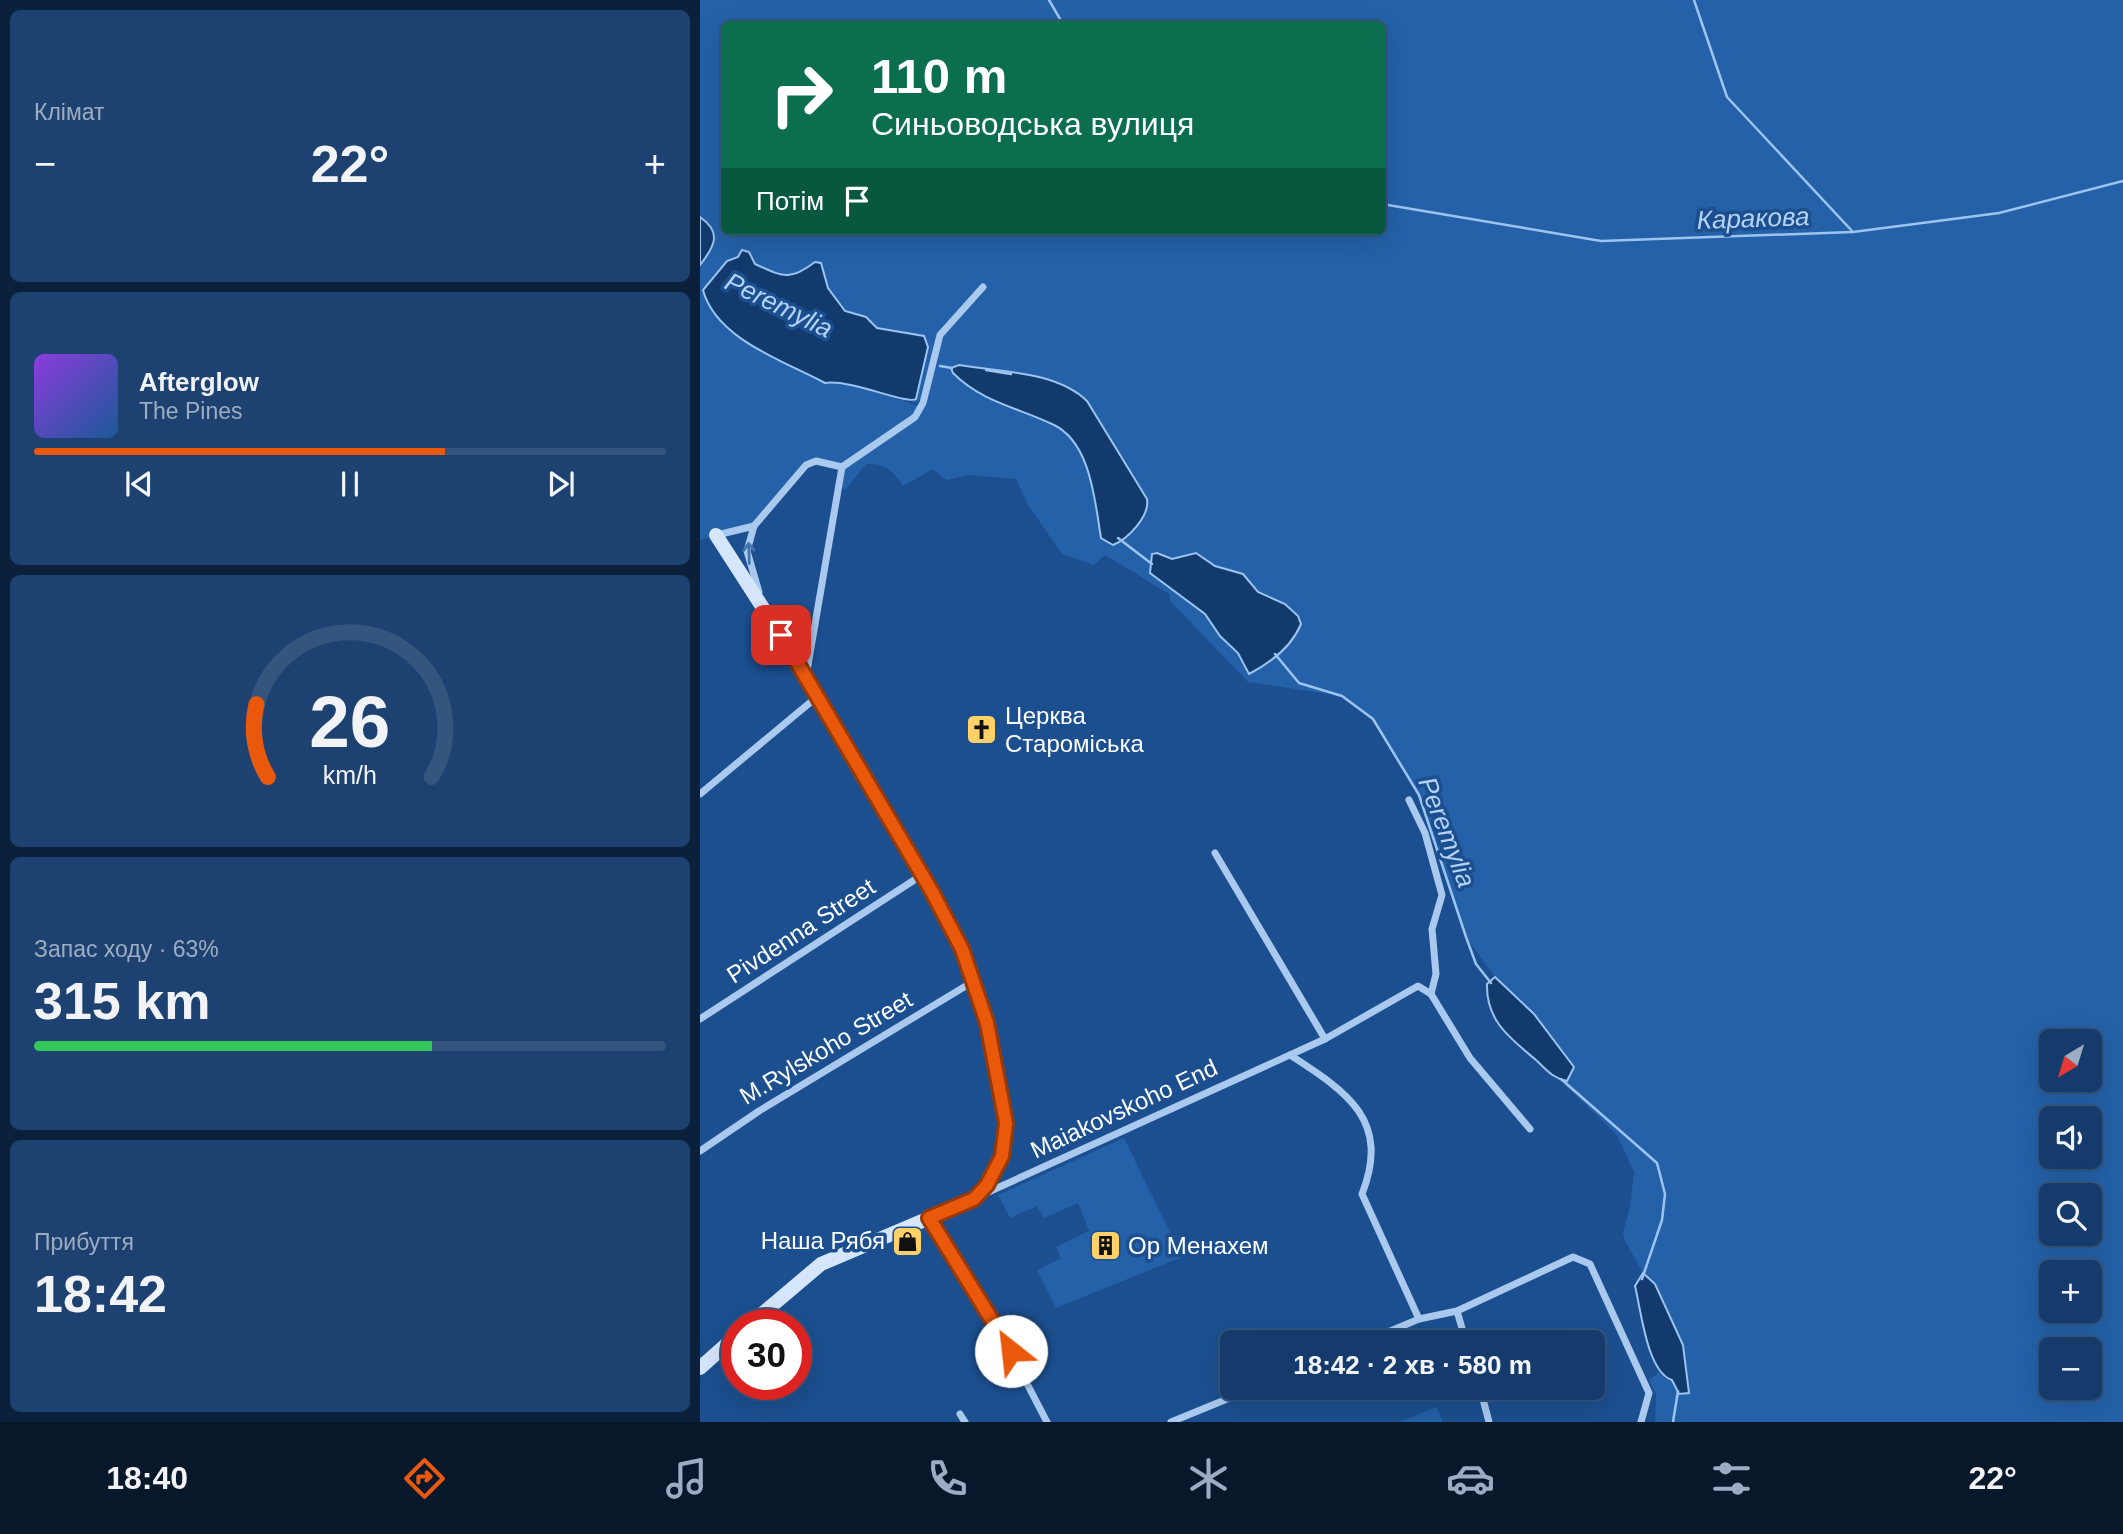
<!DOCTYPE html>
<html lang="uk">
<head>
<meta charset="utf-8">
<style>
  :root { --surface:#143b6b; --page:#1d4271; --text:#f1f3f6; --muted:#9dadc1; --line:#33557e; --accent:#ea580c }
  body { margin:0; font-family:Helvetica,sans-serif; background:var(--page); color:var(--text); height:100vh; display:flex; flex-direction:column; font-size:26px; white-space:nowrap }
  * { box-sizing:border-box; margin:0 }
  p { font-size:23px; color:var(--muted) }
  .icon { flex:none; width:38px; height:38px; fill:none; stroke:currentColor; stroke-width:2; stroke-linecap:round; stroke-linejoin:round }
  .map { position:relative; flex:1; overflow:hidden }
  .panel { display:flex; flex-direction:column; gap:10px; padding:10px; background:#0b203b; width:700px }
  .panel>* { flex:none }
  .guide { position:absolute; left:21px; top:21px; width:665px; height:214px; border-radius:10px; box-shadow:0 7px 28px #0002,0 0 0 2px var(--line); background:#0b6e4f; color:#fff; overflow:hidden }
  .needle { width:46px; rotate:218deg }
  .tools { position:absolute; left:1339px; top:1029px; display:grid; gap:14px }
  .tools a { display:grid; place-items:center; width:63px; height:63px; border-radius:10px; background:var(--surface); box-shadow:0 7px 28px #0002,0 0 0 2px var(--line); font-size:35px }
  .speed { position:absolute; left:21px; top:1309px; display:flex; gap:14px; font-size:35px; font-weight:700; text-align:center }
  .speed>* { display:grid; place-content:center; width:91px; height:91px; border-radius:50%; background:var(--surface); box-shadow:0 7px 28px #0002,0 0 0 2px var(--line); line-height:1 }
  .speed .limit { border:10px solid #d22; background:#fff; color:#111 }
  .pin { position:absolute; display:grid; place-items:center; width:60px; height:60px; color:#fff; margin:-30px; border-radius:14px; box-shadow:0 4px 10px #0006 }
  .me { position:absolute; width:77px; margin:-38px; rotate:331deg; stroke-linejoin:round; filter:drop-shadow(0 0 5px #0008) }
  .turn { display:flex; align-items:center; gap:24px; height:147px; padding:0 35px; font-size:32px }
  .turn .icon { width:91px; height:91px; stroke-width:2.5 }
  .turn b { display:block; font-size:49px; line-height:60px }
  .then { display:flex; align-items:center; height:66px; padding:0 35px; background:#0003; gap:14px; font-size:26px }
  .big { font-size:52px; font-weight:700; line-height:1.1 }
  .panel .widget { flex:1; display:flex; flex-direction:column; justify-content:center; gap:10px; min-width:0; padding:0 24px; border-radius:10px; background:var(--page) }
  .panel .dial { align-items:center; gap:0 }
  .dial svg { height:182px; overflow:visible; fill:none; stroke:var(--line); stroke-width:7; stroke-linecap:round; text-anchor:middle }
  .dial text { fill:var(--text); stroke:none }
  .song { display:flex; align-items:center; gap:21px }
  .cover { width:84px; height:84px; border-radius:10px; background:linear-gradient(135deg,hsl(270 70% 55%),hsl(210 70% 35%)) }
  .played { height:7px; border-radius:4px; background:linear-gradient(90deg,var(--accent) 65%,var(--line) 65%) }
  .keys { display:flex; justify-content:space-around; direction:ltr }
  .heat { display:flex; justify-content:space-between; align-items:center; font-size:38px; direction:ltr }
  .charge { height:10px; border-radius:5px; background:linear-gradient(90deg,#34c759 63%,var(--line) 0) }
  .trip { position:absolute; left:520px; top:1330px; width:385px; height:70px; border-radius:10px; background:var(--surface); box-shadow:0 7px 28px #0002,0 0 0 2px var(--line); font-weight:700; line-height:70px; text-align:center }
  .menu { display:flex; height:112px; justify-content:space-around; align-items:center; background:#08182b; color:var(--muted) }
  .menu .icon { width:49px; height:49px }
  .menu .on { color:var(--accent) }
  .menu b { font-size:32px; color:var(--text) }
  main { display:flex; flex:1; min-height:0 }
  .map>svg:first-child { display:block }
  .green { fill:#2461a8; fill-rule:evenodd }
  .water { fill:#123a6d; stroke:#9cc4f0; stroke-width:2 }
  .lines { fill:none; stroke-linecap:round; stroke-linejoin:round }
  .stream { stroke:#9cc4f0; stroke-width:2.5 }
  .street { stroke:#a9c9ee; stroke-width:7 }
  .secondary { stroke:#d6e6fa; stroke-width:14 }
  .oneway { stroke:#4674ac }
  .route-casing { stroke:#983908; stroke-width:18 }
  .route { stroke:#ea580c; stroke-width:12 }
  .labels { text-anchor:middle; stroke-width:7; stroke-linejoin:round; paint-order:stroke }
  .poi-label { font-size:24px; fill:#fff; stroke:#1b4f8f; text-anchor:start }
  .street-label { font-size:24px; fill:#fff; stroke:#1b4f8f }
  .water-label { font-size:26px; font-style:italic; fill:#b5d3f5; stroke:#1b4f8f }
</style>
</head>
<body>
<main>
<section class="panel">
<div class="widget"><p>Клімат</p>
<div class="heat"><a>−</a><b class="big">22°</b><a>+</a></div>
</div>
<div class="widget">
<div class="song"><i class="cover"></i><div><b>Afterglow</b><p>The Pines</p></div></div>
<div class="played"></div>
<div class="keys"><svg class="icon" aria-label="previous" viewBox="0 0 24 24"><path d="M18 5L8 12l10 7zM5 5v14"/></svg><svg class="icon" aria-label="pause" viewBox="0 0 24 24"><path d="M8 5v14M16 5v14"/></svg><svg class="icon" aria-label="next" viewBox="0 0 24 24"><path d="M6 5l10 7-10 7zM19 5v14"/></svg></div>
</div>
<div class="widget dial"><svg viewBox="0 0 100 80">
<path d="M14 69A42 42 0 1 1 86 69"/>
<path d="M14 69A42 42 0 0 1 9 37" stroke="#ea580c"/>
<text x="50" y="56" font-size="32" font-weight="700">26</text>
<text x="50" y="72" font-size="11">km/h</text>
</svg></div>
<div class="widget"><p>Запас ходу · 63%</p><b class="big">315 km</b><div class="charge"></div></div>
<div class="widget"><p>Прибуття</p><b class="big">18:42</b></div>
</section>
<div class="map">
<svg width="1423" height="1422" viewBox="0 0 1423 1422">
  <rect width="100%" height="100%" fill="#1b4f8f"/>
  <!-- green -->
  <g class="green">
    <path d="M0,0h1423v1422h-468l1,-28 -7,-14 10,-8 5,6 8,2 7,14 10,-1 -6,-48 -28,-61 -12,-11 -18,-32 -2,-9 7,-26 4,-34 -17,-37 -52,-50 9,-18 -40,-53 -39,-37 -29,-40 -47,-142 -46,-76 -31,-23 -94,-14 -77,-80 -2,-8 -64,-39 -11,10 -32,-11 -34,-49 -12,-26 -47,-4 -23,5 -13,-11 -30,17c-10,-16 -18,-23 -37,-22l-20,25 -7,-1 3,-21 -30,-6 -58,65 -54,14v-275l12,-16 -1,-24 -11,-8zM24,24h658v207h-658zM38,257c33,15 45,29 77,5l13,27 17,22 21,6 11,11 47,8 4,11 -12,52 -5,3 6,1 8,-7 -3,11c-18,-4 -33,-14 -50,-19 -60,-17 -131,-33 -166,-88l21,-39zM259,365l58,10 1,1 -37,20 -29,-24zM457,553l15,6 24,-6 19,13 28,8 15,18 27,12 16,16 -3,10 -49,44 -11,-21 -18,-17 -15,-22 -55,-41zM1351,1041h39v39h-39zM1351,1118h39v39h-39zM1351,1195h39v39h-39zM1351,1272h39v39h-39zM1351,1349h39v39h-39z"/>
    <path d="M424,1138l58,119 -126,51 -19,-38 24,-12 -5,-11 33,-16 -11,-28 -34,15 -7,-12 -27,12 -12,-23z"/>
    <path d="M736,1407l7,15h-43z"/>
  </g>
  <!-- water -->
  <g class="water">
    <path d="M0,217c22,15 15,29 0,48z"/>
    <path d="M42,250l7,2 6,12c27,12 34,18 60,-2l6,1 7,25 17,23 21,6 11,11 47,8 4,11 -12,52c-9,6 -65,-20 -91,-16 -41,-22 -109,-44 -122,-93l24,-29 11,-4z"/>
    <path d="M259,365c41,7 97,6 128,36l60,98c3,17 -19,40 -34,46l-12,-7c-6,-36 -10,-97 -49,-114 -36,-17 -70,-22 -99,-51l-2,-5z"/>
    <path d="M457,553l15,6 24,-6 19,13 28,8 15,18 27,12 13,12 3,8c-9,22 -31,39 -52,50l-11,-21 -18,-17 -15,-22 -55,-41 2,-19z"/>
    <path d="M795,977l39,37 40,53 -7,14c-15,-3 -20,-11 -31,-21 -26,-22 -50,-39 -49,-76z"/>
    <path d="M943,1273l12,11 28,61 6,48 -10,1 -7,-14c-25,-8 -31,-70 -37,-94z"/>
  </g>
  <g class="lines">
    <!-- stream -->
    <g class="stream">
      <path d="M349,0l14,24"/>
      <path d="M994,0l33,97 126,135"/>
      <path d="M682,204l219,37 252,-9 146,-19 124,-32"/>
      <path d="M240,366l12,2"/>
      <path d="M286,370l25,4"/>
      <path d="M418,538l34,26"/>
      <path d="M575,654l24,29 43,13 31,23 46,76 47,142 10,27 15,19"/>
      <path d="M861,1079l96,84 8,31 -3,26 -20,59"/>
      <path d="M973,1422l5,-31"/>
    </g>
    <!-- street -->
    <g class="street">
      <path d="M142,467l73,-50 8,-14 17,-68 43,-48"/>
      <path d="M54,526l52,-61 10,-4 26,6 -35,204"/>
      <path d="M17,535l37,-9 -7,25 12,41"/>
      <path d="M0,794l118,-98"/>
      <path d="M709,800l16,33 17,62 -10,34 4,45 -5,20"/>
      <path d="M515,853l110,186"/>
      <path d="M0,1019l222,-144"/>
      <path d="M590,1055c57,37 101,65 72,139l57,125"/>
      <path d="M0,1151l59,-40 215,-130"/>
      <path d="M284,1194l341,-155 93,-53 13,8 39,64 60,71"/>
      <path d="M229,1218l69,110 49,94"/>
      <path d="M757,1311l9,31"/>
      <path d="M664,1342l55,-23 38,-8 116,-54 17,7 59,129 -8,29"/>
      <path d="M780,1388l9,34"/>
      <path d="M260,1414l5,8"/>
      <path d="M471,1422l83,-34"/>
    </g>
    <!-- secondary -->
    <g class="secondary">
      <path d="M16,535l90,140 81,138 75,136 12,32 13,41 19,101 -4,33 -15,29 -13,14 -153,65 -72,61"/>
      <path d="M0,1368l37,-33"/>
    </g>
  </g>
  <!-- one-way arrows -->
  <defs><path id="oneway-shaft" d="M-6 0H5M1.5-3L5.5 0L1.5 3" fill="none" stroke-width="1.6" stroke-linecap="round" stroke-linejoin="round" transform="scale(1.75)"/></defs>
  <use class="oneway" href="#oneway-shaft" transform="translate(49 553) rotate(-92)"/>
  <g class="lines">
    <defs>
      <path id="route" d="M81,635l150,255 31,59 25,74 19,100 -4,33 -15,29 -13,14 -45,19 82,133"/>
    </defs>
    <!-- route casing -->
    <use href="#route" class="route-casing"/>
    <!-- route -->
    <use href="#route" class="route"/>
  </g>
  <!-- icons -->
  <defs>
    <symbol id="church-square" viewBox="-11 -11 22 22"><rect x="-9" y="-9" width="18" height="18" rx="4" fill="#ffd166" stroke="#1b4f8f"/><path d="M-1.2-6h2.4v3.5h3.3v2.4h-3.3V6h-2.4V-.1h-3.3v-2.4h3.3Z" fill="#111"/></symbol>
    <symbol id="shop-square" viewBox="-11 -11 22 22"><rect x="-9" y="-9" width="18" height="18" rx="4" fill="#ffd166" stroke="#1b4f8f"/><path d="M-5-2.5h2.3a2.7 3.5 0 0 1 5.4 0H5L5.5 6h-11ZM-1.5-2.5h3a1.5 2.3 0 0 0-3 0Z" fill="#111"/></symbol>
    <symbol id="building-square" viewBox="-11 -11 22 22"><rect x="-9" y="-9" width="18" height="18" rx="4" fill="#ffd166" stroke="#1b4f8f"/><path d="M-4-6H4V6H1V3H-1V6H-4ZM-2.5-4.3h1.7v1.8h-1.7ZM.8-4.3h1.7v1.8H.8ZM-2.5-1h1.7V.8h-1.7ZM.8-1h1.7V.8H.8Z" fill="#111"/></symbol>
  </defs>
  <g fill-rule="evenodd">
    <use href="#church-square" x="264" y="712" width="35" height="35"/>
    <use href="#shop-square" x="190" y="1224" width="35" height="35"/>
    <use href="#building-square" x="388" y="1228" width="35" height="35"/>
  </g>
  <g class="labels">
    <!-- poi labels -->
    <g class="poi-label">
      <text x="305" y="724">Церква<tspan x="305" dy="28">Староміська</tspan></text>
      <text x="185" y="1249" text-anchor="end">Наша Рябя</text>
      <text x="428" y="1254">Ор Менахем</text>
    </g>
    <!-- street labels -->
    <g class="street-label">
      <text transform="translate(101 931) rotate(-33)" y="8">Pivdenna Street</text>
      <text transform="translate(126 1048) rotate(-31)" y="8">M.Rylskoho Street</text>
      <text transform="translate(424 1109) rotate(-25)" y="8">Maiakovskoho End</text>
    </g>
    <!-- water labels -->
    <g class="water-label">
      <text transform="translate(1053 218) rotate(-2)" y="9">Каракова</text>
      <text transform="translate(79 305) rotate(26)" y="9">Peremylia</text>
      <text transform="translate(747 832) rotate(69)" y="9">Peremylia</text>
    </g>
  </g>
</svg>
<div class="tools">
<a><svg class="needle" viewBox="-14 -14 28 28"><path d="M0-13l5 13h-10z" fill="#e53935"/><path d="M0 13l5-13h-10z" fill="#9dadc1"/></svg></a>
<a><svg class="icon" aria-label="sound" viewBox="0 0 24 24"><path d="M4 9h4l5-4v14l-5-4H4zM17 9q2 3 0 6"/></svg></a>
<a><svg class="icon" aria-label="search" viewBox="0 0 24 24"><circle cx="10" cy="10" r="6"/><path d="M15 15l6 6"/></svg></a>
<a>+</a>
<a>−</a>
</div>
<div class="speed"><div class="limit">30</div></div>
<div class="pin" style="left:81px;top:635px;background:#d93025"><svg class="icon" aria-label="arrive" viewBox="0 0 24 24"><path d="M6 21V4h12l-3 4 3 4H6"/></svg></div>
<svg class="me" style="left:311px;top:1351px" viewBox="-20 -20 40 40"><circle r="19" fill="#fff"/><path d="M0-13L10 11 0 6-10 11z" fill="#ea580c"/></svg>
<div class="trip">18:42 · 2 хв · 580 m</div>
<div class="guide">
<div class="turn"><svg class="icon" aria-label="right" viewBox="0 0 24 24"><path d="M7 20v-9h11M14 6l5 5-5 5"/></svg><div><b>110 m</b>Синьоводська вулиця</div></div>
<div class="then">Потім<svg class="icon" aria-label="arrive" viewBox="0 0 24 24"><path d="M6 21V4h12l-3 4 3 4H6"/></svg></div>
</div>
</div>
</main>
<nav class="menu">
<b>18:40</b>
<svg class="icon on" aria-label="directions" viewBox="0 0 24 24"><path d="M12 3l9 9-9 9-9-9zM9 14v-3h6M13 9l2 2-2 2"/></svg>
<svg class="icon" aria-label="music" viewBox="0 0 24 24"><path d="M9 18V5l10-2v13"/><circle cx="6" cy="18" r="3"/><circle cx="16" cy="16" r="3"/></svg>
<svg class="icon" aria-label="phone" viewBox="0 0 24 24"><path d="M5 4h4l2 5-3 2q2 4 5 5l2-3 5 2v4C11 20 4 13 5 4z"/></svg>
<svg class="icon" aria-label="climate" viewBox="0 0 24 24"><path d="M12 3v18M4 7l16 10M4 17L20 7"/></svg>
<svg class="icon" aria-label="car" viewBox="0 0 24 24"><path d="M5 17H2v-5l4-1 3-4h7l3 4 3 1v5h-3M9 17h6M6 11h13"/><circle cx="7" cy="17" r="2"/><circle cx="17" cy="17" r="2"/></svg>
<svg class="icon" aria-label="filters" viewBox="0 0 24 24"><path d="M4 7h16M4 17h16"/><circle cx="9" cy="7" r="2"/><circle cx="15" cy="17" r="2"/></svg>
<b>22°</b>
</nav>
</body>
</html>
